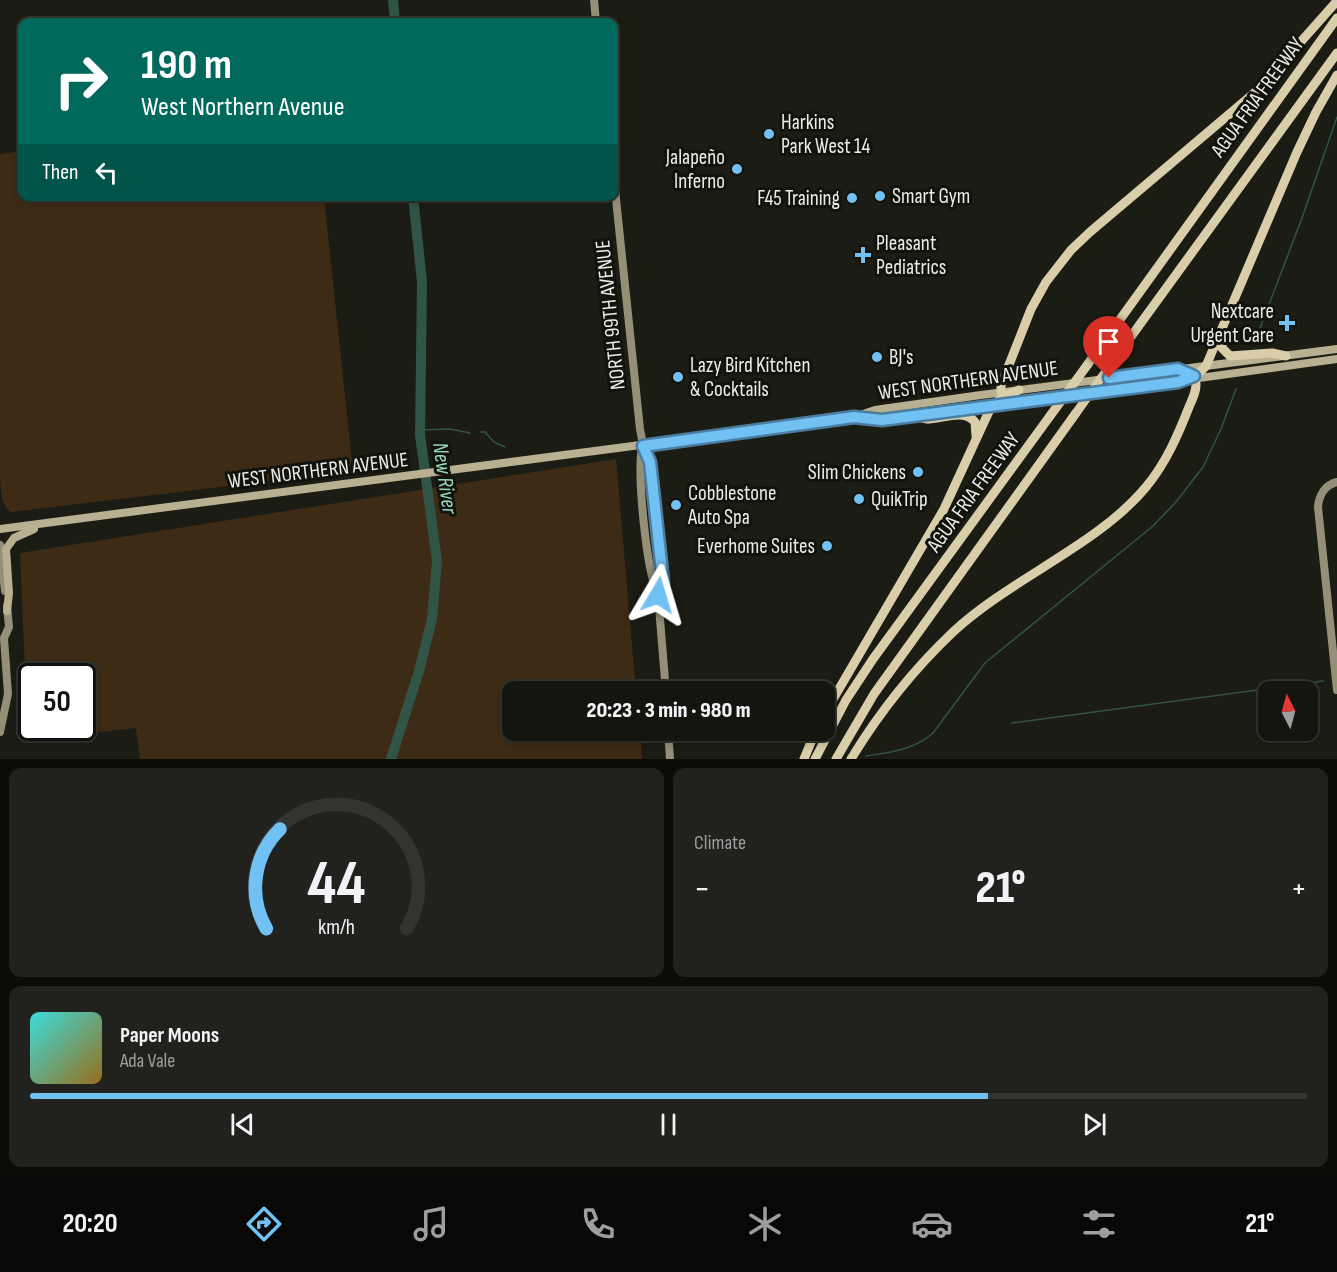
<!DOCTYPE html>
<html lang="en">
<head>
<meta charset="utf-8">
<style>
  :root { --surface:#14150f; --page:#21221d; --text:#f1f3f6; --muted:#9d9f9e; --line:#33342f; --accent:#72c1f5 }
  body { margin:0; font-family:"Sofia Sans Condensed",sans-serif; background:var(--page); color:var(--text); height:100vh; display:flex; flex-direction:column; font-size:22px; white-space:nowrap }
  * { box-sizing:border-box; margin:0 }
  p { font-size:20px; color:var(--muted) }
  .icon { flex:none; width:33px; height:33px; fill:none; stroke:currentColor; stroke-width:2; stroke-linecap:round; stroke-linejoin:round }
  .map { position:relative; height:759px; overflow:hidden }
  .drawer { display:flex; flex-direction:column; gap:9px; padding:9px; background:#0b0c08; flex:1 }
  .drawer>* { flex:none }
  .banner { position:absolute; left:18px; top:18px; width:600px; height:183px; border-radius:12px; box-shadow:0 3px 9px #0003,0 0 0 2px var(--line); background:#00695c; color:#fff; overflow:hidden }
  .needle { width:39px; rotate:354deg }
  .tools { position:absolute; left:1258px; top:681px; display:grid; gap:12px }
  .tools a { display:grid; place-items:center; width:60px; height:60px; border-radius:12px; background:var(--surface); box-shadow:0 3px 9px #0003,0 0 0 2px var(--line); font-size:30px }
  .speed { position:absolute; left:18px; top:663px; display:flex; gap:12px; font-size:30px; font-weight:700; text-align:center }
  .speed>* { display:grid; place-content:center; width:78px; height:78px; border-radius:50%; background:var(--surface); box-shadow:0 3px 9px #0003,0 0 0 2px var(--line); line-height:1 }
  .speed .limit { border:3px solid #111; border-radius:9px; background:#fff; color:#111 }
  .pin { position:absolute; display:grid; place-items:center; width:51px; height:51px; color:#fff; margin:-62px -26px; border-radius:50% 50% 50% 0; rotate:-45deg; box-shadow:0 0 6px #0007 }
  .pin .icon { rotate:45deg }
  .me { position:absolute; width:66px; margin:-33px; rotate:7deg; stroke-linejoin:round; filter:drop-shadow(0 0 4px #0008) }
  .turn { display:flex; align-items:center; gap:21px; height:126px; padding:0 24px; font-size:27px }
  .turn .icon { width:78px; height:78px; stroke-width:2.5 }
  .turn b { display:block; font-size:42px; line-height:51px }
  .then { display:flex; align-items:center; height:57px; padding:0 24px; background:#0003; gap:12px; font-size:22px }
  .big { font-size:45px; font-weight:800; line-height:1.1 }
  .drawer .card { flex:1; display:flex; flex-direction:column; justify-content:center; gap:9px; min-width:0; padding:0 21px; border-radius:12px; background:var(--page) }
  .drawer .dial { align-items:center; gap:0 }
  .dial svg { height:156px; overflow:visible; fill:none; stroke:var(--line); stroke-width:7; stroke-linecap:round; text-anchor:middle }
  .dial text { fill:var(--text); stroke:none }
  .song { display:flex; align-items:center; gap:18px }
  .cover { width:72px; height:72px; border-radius:9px; background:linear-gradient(135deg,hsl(180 70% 55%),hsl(40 70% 35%)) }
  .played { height:6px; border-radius:3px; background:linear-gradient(90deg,var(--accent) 75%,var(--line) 75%) }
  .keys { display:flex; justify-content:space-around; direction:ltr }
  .heat { display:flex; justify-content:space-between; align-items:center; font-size:33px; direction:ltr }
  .drawer .tiles { flex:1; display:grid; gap:9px; grid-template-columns:1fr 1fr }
  .card:last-child { grid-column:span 2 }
  .trip { position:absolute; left:502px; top:681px; width:333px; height:60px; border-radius:12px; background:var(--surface); box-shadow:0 3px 9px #0003,0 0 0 2px var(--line); font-weight:800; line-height:60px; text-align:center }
  .tabs { display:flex; height:96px; justify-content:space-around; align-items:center; background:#080806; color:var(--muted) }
  .tabs .icon { width:42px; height:42px }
  .tabs .on { color:var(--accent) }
  .tabs b { font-size:27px; color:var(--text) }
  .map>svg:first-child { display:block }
  .green { fill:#3d2b15; fill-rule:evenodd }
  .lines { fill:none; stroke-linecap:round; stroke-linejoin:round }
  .stream { stroke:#305546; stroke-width:1.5 }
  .river { stroke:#305546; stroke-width:10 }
  .secondary { stroke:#968f78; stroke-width:8 }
  .primary { stroke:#b9b092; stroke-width:8 }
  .highway { stroke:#d9cea9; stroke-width:9 }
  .highway-bridge { stroke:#d9cea9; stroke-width:9 }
  .route-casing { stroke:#4a7d9f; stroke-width:15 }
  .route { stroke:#72c1f5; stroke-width:10 }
  .poi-dot { fill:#72c1f5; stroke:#12130c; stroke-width:2 }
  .labels { text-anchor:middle; stroke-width:6; stroke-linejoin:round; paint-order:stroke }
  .street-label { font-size:21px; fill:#ecede8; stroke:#12130c }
  .poi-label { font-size:21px; fill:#ecede8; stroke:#12130c; text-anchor:start }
  .water-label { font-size:22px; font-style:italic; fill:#96dabe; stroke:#12130c }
</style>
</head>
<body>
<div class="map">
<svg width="1337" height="759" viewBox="0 0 1337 759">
  <rect width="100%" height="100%" fill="#1b1c14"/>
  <!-- green -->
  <g class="green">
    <path d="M22,151v45l302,1 29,274 -342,41c-11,-7 -10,-24 -11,-38v-320z"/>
    <path d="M616,459l20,232 -123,1v38l127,1 2,28h-502l-4,-31 -108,12 -8,-187zM82,676v52h-50v-52z"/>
  </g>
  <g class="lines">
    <!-- stream -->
    <g class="stream">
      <path d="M1254,344l48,-126 35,-101"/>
      <path d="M420,430l30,-1 20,4"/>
      <path d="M481,432h4l9,10 11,5"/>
      <path d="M1012,723l311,-42"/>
      <path d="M866,756c25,-4 48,-6 67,-23l52,-70 168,-137 23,-24 27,-35 18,-38 15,-40"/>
    </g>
    <!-- river -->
    <g class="river">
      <path d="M393,0l2,22"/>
      <path d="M391,759l28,-88 13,-52 5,-58 -17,-126 2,-153 -9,-86"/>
    </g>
    <!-- secondary -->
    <g class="secondary">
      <path d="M594,0l2,22"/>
      <path d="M614,180l26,249 3,16 6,17 14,119 -5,14"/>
      <path d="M642,447c-5,28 4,122 16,148l8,97"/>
      <path d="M1337,482c-12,3 -18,13 -19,25l19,183"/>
      <path d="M0,545l5,46"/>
      <path d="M668,730l2,29"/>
      <path d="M0,732l8,-38 -4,-56 5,-11 -2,-21"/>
    </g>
    <!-- primary -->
    <g class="primary">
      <path d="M858,418l24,2 100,-12 355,-49"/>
      <path d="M0,529l854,-112 21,-7 106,-15 356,-46"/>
      <path d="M7,611l2,-18 -3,-44 8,-11 20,-9"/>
    </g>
    <!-- highway -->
    <g class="highway">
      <path d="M1222,335v13l8,8 42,-3 14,3"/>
      <path d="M1114,360l223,-307"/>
      <path d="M1088,364l249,-346"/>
      <path d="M1178,382l19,-7 9,-9 91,-214 19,-40 21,-37"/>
      <path d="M1021,403l-14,-3 -6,-8v-7l30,-76 15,-27 25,-32 19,-18 169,-143 78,-88"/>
      <path d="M912,415c4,1 10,3 15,4 15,0 37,-11 48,3l1,14"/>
      <path d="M825,713l119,-204 47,-102 13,-11 15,-6"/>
      <path d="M804,759l12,-29"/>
      <path d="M815,759l31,-59 27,-41 177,-243"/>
      <path d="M836,759l38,-65 202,-281"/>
      <path d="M851,759c28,-46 63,-90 102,-127 58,-54 144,-86 193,-145 20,-24 32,-52 43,-80 9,-20 13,-31 -11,-38"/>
    </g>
    <!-- highway-bridge -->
    <g class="highway-bridge">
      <path d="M1076,413l38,-53"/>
      <path d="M1050,416l38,-52"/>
    </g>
  </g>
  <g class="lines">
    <defs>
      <path id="route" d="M658,595l5,-14 -13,-119 -7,-16 211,-29 28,3 296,-38 16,-6 -16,-7 -69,9"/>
    </defs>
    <!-- route casing -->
    <use href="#route" class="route-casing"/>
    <!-- route -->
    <use href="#route" class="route"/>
  </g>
  <!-- markers -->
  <g class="poi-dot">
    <circle cx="769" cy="134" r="6"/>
    <circle cx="737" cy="169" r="6"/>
    <circle cx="880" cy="196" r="6"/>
    <circle cx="852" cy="198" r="6"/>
    <path d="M860 246h6v6h6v6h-6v6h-6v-6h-6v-6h6z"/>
    <path d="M1284 314h6v6h6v6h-6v6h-6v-6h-6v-6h6z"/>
    <circle cx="877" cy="357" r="6"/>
    <circle cx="678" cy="377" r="6"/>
    <circle cx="918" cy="472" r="6"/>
    <circle cx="859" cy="499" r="6"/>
    <circle cx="676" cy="505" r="6"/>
    <circle cx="827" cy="546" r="6"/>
  </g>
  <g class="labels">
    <!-- street labels -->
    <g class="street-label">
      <text transform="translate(1257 97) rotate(-54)" y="7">AGUA FRIA FREEWAY</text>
      <text transform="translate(610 315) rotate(-96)" y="7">NORTH 99TH AVENUE</text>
      <text transform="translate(968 380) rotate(-8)" y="7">WEST NORTHERN AVENUE</text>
      <text transform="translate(318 470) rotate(-7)" y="7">WEST NORTHERN AVENUE</text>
      <text transform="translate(973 492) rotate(-54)" y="7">AGUA FRIA FREEWAY</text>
    </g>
    <!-- poi labels -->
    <g class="poi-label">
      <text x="781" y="129">Harkins<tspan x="781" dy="24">Park West 14</tspan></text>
      <text x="725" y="164" text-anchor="end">Jalapeño<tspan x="725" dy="24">Inferno</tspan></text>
      <text x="892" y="203">Smart Gym</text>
      <text x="840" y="205" text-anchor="end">F45 Training</text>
      <text x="876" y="250">Pleasant<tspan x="876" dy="24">Pediatrics</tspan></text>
      <text x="1274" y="318" text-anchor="end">Nextcare<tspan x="1274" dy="24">Urgent Care</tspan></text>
      <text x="889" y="364">BJ's</text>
      <text x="690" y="372">Lazy Bird Kitchen<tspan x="690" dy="24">&amp; Cocktails</tspan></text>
      <text x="906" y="479" text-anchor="end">Slim Chickens</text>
      <text x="688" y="500">Cobblestone<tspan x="688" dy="24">Auto Spa</tspan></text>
      <text x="871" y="506">QuikTrip</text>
      <text x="815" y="553" text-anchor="end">Everhome Suites</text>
    </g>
    <!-- water labels -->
    <g class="water-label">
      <text transform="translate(446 478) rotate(82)" y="8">New River</text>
    </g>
  </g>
</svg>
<div class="tools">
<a><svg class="needle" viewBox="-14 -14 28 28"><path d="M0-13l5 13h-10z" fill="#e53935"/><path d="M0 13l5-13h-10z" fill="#9d9f9e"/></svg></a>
</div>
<div class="speed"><div class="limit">50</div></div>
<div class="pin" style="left:1109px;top:378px;background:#d93025"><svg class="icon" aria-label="arrive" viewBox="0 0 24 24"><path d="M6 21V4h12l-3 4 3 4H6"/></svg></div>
<svg class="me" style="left:658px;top:595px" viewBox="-20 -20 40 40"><path d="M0-17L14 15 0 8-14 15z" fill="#72c1f5" stroke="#fff" stroke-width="4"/></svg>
<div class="trip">20:23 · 3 min · 980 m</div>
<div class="banner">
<div class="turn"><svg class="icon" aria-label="right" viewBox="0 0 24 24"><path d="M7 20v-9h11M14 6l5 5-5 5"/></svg><div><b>190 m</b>West Northern Avenue</div></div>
<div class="then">Then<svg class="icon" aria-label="left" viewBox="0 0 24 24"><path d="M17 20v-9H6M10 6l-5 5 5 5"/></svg></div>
</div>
</div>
<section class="drawer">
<div class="tiles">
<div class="card dial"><svg viewBox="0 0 100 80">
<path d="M14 69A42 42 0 1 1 86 69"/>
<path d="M14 69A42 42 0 0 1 21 18" stroke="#72c1f5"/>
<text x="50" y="56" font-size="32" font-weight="700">44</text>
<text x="50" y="72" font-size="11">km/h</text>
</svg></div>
<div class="card"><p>Climate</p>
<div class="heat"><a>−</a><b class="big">21°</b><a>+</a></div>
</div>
<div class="card">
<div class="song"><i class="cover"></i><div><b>Paper Moons</b><p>Ada Vale</p></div></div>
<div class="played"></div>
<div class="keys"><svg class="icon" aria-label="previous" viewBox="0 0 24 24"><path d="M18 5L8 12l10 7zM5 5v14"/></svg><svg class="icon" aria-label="pause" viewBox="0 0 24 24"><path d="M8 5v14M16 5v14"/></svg><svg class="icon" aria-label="next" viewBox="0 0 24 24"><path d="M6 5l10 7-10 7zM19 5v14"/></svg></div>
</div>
</div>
</section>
<nav class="tabs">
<b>20:20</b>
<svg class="icon on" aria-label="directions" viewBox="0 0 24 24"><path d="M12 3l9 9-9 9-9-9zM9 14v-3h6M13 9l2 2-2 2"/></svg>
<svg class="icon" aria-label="music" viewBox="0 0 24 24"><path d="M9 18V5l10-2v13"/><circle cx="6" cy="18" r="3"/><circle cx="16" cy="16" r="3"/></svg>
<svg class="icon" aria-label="phone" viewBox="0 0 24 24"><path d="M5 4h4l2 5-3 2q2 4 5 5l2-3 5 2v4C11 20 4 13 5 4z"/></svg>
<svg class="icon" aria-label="climate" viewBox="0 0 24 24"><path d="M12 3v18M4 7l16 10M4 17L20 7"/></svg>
<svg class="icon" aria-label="car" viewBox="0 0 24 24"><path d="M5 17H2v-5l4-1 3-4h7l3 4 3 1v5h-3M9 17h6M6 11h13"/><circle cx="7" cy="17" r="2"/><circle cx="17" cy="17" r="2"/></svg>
<svg class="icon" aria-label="filters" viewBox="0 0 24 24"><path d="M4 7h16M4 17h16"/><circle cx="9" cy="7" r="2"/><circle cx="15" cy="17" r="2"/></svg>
<b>21°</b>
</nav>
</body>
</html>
